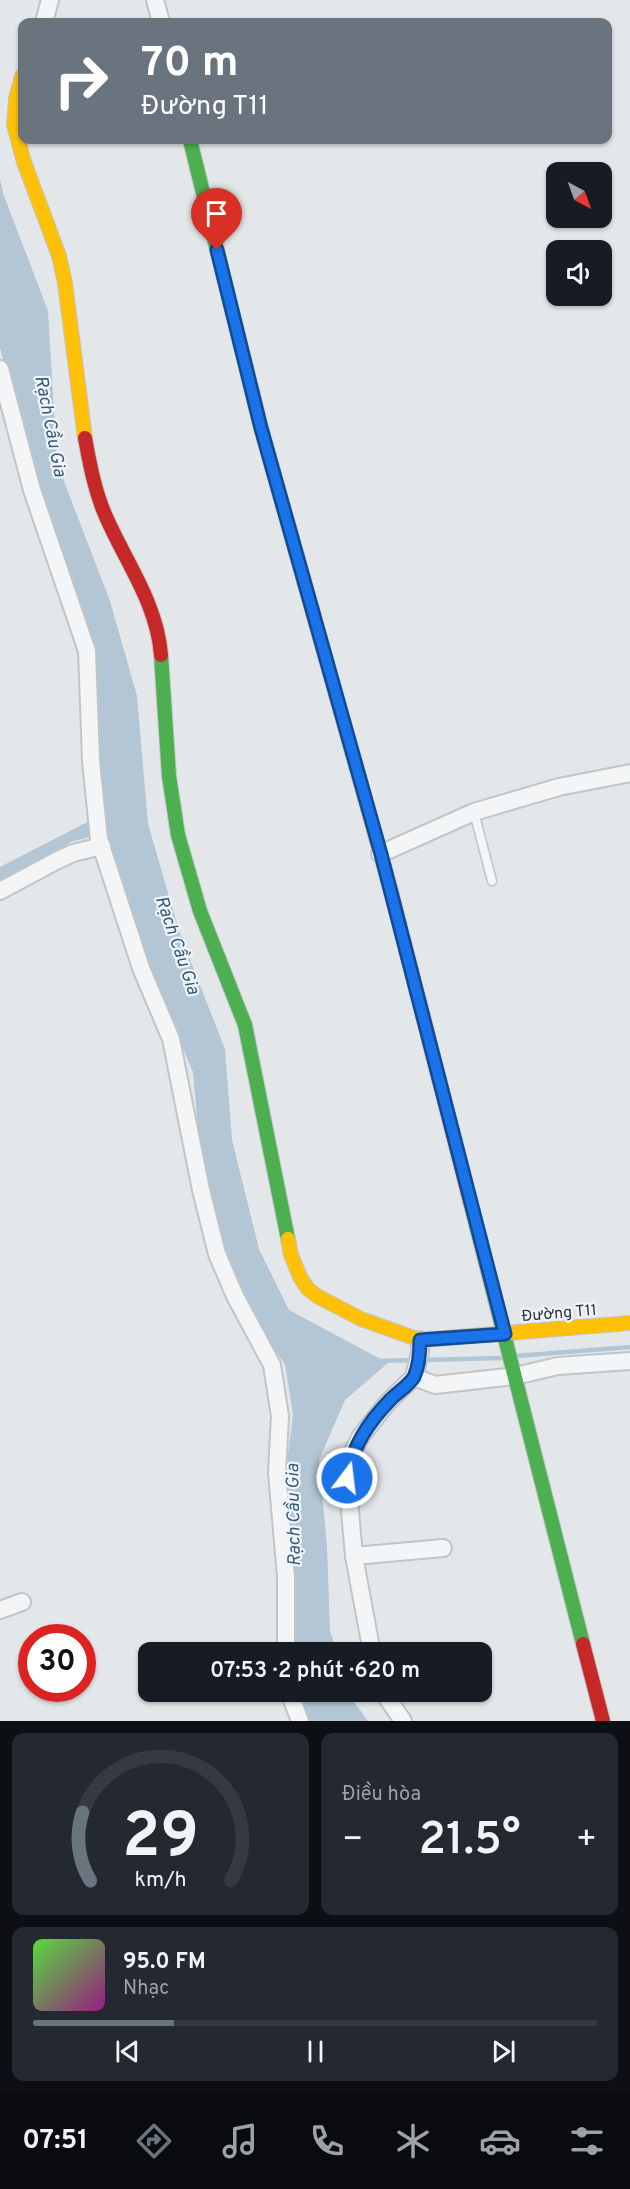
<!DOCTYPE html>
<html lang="vi">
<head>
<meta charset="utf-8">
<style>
  :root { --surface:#171b24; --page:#242831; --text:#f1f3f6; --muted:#9ea1a6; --line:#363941; --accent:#6a747e }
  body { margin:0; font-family:Overpass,sans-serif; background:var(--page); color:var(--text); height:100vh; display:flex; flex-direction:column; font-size:22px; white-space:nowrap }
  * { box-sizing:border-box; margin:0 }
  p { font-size:20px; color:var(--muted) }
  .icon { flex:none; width:33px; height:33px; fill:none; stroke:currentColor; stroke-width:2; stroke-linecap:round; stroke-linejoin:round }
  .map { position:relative; height:1721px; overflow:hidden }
  .side { display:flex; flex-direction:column; gap:12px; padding:12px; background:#0d0f14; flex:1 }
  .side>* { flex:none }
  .top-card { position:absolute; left:18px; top:18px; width:594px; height:126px; border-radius:12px; box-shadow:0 2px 4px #0004; background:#6a747e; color:#fff; overflow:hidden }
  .needle { width:39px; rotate:139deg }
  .fabs { position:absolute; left:546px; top:162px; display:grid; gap:12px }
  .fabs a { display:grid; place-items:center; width:66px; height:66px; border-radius:12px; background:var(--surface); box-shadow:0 2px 4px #0004; font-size:30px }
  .speed { position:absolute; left:18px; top:1624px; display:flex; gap:12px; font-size:30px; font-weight:700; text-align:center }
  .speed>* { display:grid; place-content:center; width:78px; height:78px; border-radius:50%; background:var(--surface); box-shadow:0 2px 4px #0004; line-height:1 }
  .speed .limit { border:9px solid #d22; background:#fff; color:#111 }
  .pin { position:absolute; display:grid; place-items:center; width:51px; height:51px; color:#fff; margin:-62px -26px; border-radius:50% 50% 50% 0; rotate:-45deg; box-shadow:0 0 6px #0007 }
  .pin .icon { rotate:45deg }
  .me { position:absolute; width:66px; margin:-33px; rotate:15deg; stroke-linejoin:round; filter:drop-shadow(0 0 4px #0008) }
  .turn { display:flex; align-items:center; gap:21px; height:126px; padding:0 24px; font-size:27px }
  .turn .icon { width:78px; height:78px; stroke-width:2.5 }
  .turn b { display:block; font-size:42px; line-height:51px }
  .big { font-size:45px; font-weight:600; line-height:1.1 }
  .side .card { flex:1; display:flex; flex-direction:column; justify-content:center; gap:9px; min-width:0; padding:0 21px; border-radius:12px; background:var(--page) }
  .side .dial { align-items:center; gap:0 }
  .dial svg { height:156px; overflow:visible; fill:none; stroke:var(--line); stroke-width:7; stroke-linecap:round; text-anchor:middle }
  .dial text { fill:var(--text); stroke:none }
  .song { display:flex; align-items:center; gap:18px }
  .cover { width:72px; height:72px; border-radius:9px; background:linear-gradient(135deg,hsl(110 70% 55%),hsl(310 70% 35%)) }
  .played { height:6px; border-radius:3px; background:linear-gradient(90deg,var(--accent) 25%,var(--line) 25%) }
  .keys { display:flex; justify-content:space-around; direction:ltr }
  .heat { display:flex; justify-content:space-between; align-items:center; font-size:33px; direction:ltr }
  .side .tiles { flex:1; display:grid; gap:12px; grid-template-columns:1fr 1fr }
  .card:last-child { grid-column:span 2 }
  .trip { position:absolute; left:138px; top:1642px; width:354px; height:60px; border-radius:12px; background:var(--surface); box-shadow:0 2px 4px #0004; font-weight:600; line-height:60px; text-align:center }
  .tab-bar { display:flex; height:96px; justify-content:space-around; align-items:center; background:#090b0e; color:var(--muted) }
  .tab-bar .icon { width:42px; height:42px }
  .tab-bar .selected { color:var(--accent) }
  .tab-bar b { font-size:27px; color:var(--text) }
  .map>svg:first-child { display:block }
  .water { fill:#b2c6d5 }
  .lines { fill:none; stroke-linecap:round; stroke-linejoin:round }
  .stream { stroke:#b2c6d5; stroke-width:4.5 }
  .lane-casing { stroke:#c2c5c7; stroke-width:11 }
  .street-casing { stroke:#c2c5c7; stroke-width:20 }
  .fast-casing { stroke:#c2c5c7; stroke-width:16 }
  .slow-casing { stroke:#c2c5c7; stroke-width:16 }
  .jam-casing { stroke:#c2c5c7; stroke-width:16 }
  .lane { stroke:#f3f5f6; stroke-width:8 }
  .street { stroke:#f3f5f6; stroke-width:16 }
  .fast { stroke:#4caf50; stroke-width:14 }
  .slow { stroke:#ffc107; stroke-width:14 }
  .jam { stroke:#c62828; stroke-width:14 }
  .route-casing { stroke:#114b97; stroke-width:15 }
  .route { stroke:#1a73e8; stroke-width:10 }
  .labels { text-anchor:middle; stroke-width:4.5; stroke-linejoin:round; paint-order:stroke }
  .street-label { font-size:16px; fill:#293644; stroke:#f2f5f8 }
  .water-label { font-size:18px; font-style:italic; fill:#31597b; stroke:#f2f5f8 }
</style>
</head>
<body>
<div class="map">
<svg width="630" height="1721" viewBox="0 0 630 1721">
  <rect width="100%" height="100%" fill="#e4e7e9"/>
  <!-- water -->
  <g class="water">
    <path d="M0,179l3,14 45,118 9,152 53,138 27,95 11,128 32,110 45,115 7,91 27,109 30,61 99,53 -43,37 -26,60 8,86 3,85 7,22h-43l2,-43 -13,-116 10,-79 -8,-51 -43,-60 -18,-51 -22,-79 -9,-102 -47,-108 -41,-130 -32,7 -73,41v-15l101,-52 -11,-176 -60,-173 -30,-118z"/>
    <path d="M294,1692h55l2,6 17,23h-64z"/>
  </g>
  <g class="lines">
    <!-- stream -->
    <g class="stream">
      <path d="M516,1356l114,-9"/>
      <path d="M423,1360l79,-2"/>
      <path d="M378,1361l37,-1"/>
    </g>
    <defs>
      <path id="lane" d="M474,812l18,69"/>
      <g id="street">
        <path d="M155,0l6,22"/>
        <path d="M44,22l6,-22"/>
        <path d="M0,369l32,121 55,161 4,110 8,78 42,129 30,71 30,151 16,64 18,42 37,69 8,51 -3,57 9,104v76"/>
        <path d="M380,854l94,-42 85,-25 71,-14"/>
        <path d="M0,891l56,-30 17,-8 29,-7"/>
        <path d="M414,1377l21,8 80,-9 43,-10 72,-5"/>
        <path d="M354,1556l89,-8"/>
        <path d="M0,1610l22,-8"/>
        <path d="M372,1653l-18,-97 -7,-78 3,-21 11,-21 26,-33 27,-26 6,-25v-12"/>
        <path d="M289,1692l11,29"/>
        <path d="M383,1692l20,29"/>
      </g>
      <g id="fast">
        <path d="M190,140l71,288 36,128"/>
        <path d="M161,655l8,121 9,59 22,76 45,114 43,214"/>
        <path d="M470,1201l113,443"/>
      </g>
      <g id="slow">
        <path d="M22,76l-6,23 -2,26 10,37 35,94 6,27 20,155"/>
        <path d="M297,556l94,335"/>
        <path d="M288,1239l3,16 9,22 8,12 9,7 44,23 59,21 210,-17"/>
      </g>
      <g id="jam">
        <path d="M85,438c5,27 10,55 22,81 20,45 50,85 54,136"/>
        <path d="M391,891l79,310"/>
        <path d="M583,1644l20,77"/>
      </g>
    </defs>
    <!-- lane casing -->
    <use href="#lane" class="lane-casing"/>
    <!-- street casing -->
    <use href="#street" class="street-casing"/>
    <!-- fast casing -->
    <use href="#fast" class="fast-casing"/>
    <!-- slow casing -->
    <use href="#slow" class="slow-casing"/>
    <!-- jam casing -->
    <use href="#jam" class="jam-casing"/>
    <!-- lane -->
    <use href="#lane" class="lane"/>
    <!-- street -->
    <use href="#street" class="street"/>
    <!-- fast -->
    <use href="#fast" class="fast"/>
    <!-- slow -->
    <use href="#slow" class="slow"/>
    <!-- jam -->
    <use href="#jam" class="jam"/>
  </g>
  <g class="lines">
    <defs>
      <path id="route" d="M217,250l44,178 120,426 124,480 -85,6c0,11 -1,26 -6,37 -5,8 -17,16 -24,23 -22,23 -38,47 -43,78"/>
    </defs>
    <!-- route casing -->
    <use href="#route" class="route-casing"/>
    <!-- route -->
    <use href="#route" class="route"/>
  </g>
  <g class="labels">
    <!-- street labels -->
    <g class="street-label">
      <text transform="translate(559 1312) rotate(-5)" y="6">Đường T11</text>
    </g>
    <!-- water labels -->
    <g class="water-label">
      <text transform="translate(51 426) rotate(79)" y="6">Rạch Cầu Gia</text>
      <text transform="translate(178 945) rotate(71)" y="6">Rạch Cầu Gia</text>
      <text transform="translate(293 1515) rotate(-91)" y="6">Rạch Cầu Gia</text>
    </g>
  </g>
</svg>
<div class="fabs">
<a><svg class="needle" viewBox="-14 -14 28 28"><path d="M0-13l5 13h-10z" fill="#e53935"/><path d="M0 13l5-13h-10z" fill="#9ea1a6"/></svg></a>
<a><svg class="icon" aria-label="sound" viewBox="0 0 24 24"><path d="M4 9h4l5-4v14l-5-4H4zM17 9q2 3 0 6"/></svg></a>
</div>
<div class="speed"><div class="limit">30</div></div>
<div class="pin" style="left:217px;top:250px;background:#d93025"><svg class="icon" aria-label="arrive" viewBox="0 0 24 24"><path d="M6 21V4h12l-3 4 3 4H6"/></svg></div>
<svg class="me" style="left:347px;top:1478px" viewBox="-20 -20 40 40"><circle r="17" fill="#1a73e8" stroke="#fff" stroke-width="3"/><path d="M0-11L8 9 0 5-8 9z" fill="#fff"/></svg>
<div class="trip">07:53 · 2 phút · 620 m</div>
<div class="top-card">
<div class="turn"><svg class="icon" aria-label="right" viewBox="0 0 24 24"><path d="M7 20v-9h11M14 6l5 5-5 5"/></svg><div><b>70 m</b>Đường T11</div></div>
</div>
</div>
<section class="side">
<div class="tiles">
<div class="card dial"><svg viewBox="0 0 100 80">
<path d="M14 69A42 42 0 1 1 86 69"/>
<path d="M14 69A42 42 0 0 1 10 34" stroke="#6a747e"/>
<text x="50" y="56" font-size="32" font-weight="700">29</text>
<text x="50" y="72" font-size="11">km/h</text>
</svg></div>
<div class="card"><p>Điều hòa</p>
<div class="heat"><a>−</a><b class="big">21.5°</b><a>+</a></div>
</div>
<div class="card">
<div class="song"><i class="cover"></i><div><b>95.0 FM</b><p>Nhạc</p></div></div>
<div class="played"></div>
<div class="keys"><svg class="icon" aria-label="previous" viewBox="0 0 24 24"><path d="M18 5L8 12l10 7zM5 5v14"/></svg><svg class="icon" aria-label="pause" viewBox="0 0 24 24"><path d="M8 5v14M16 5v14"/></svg><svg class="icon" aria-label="next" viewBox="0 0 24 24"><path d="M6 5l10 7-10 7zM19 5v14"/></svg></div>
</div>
</div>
</section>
<nav class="tab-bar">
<b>07:51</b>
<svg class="icon selected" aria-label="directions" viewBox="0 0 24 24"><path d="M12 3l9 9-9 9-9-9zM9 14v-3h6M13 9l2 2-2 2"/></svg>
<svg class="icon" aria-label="music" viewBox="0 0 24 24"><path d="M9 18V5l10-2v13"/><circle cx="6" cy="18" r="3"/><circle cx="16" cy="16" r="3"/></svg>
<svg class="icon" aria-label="phone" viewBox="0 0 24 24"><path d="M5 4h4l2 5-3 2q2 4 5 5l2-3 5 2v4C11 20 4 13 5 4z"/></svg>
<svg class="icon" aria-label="climate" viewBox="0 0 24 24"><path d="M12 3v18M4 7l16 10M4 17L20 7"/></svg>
<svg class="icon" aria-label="car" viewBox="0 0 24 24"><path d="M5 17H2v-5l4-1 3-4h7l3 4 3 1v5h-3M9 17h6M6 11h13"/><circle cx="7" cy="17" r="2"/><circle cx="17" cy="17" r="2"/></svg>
<svg class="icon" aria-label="filters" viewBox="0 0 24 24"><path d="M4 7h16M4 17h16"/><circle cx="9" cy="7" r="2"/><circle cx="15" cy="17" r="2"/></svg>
</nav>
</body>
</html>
